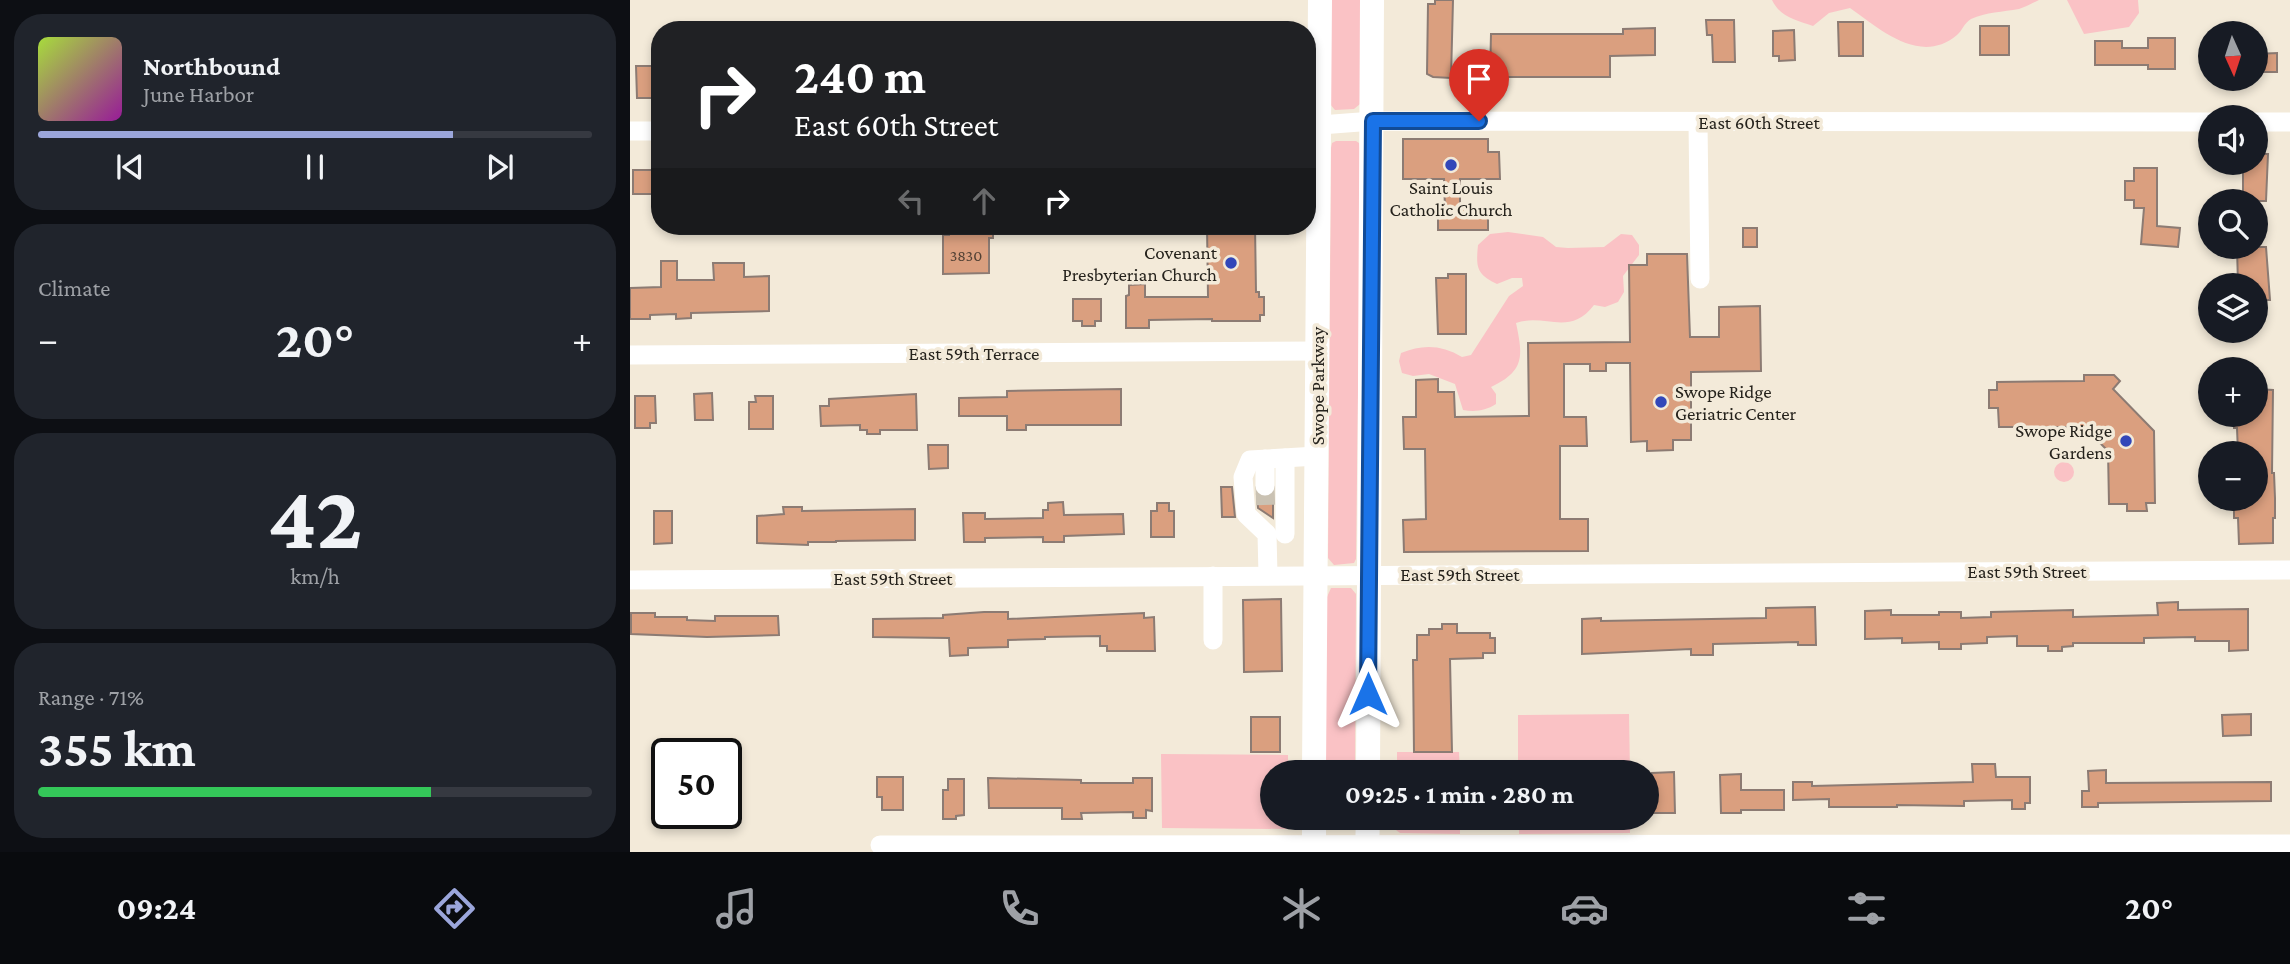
<!DOCTYPE html>
<html lang="en">
<head>
<meta charset="utf-8">
<style>
  :root { --surface:#171b24; --page:#20242c; --text:#f1f3f6; --muted:#9ea1a6; --line:#363941; --accent:#9ba6db }
  body { margin:0; font-family:"Crimson Pro",serif; background:var(--page); color:var(--text); height:100vh; display:flex; flex-direction:column; font-size:26px; white-space:nowrap }
  * { box-sizing:border-box; margin:0 }
  p { font-size:23px; color:var(--muted) }
  .icon { flex:none; width:38px; height:38px; fill:none; stroke:currentColor; stroke-width:2; stroke-linecap:round; stroke-linejoin:round }
  .map { position:relative; flex:1; overflow:hidden }
  .sheet { display:flex; flex-direction:column; gap:14px; padding:14px; background:#0d0f14; width:630px }
  .sheet>* { flex:none }
  .top-card { position:absolute; left:21px; top:21px; width:665px; height:214px; border-radius:28px; box-shadow:0 4px 10px #0003; background:#202124; color:#fff; overflow:hidden }
  .needle { width:46px; rotate:177deg }
  .controls { position:absolute; left:1568px; top:21px; display:grid; gap:14px }
  .controls a { display:grid; place-items:center; width:70px; height:70px; border-radius:50%; background:var(--surface); box-shadow:0 4px 10px #0003; font-size:35px }
  .speed { position:absolute; left:21px; top:738px; display:flex; gap:14px; font-size:35px; font-weight:700; text-align:center }
  .speed>* { display:grid; place-content:center; width:91px; height:91px; border-radius:50%; background:var(--surface); box-shadow:0 4px 10px #0003; line-height:1 }
  .speed .limit { border:4px solid #111; border-radius:10px; background:#fff; color:#111 }
  .pin { position:absolute; display:grid; place-items:center; width:60px; height:60px; color:#fff; margin:-72px -30px; border-radius:50% 50% 50% 0; rotate:-45deg; box-shadow:0 0 7px #0007 }
  .pin .icon { rotate:45deg }
  .me { position:absolute; width:77px; margin:-38px; rotate:0deg; stroke-linejoin:round; filter:drop-shadow(0 0 5px #0008) }
  .turn { display:flex; align-items:center; gap:24px; height:147px; padding:0 28px; font-size:32px }
  .turn .icon { width:91px; height:91px; stroke-width:2.5 }
  .turn b { display:block; font-size:49px; line-height:60px }
  .lanes { display:flex; align-items:center; height:66px; padding:0 28px; background:#0003; justify-content:center; gap:35px; direction:ltr }
  .lanes .off { opacity:.35 }
  .big { font-size:52px; font-weight:700; line-height:1.1 }
  .sheet .widget { flex:1; display:flex; flex-direction:column; justify-content:center; gap:10px; min-width:0; padding:0 24px; border-radius:28px; background:var(--page) }
  .sheet .dial { align-items:center; gap:0 }
  .dial b { font-size:91px; line-height:1 }
  .song { display:flex; align-items:center; gap:21px }
  .cover { width:84px; height:84px; border-radius:10px; background:linear-gradient(135deg,hsl(80 70% 55%),hsl(300 70% 35%)) }
  .played { height:7px; border-radius:4px; background:linear-gradient(90deg,var(--accent) 75%,var(--line) 75%) }
  .keys { display:flex; justify-content:space-around; direction:ltr }
  .heat { display:flex; justify-content:space-between; align-items:center; font-size:38px; direction:ltr }
  .charge { height:10px; border-radius:5px; background:linear-gradient(90deg,#34c759 71%,var(--line) 0) }
  .trip { position:absolute; left:630px; top:760px; width:399px; height:70px; border-radius:35px; background:var(--surface); box-shadow:0 4px 10px #0003; font-weight:700; line-height:70px; text-align:center }
  .tabs { display:flex; height:112px; justify-content:space-around; align-items:center; background:#090b0e; color:var(--muted) }
  .tabs .icon { width:49px; height:49px }
  .tabs .selected { color:var(--accent) }
  .tabs b { font-size:32px; color:var(--text) }
  main { display:flex; flex:1; min-height:0 }
  .map>svg:first-child { display:block }
  .green { fill:#fac2c5 }
  .building { fill:#da9f7f; stroke:#8c7b73; stroke-width:2 }
  .lines { fill:none; stroke-linecap:round; stroke-linejoin:round }
  .minor-tunnel { stroke:#cac2b3; stroke-width:19; stroke-dasharray:19 10; stroke-linecap:butt }
  .minor { stroke:#fff; stroke-width:19 }
  .major { stroke:#fff; stroke-width:24 }
  .route-casing { stroke:#114b97; stroke-width:18 }
  .route { stroke:#1a73e8; stroke-width:12 }
  .poi-dot { fill:#3247b9; stroke:#f3ead9; stroke-width:2.5 }
  .labels { text-anchor:middle; stroke-width:7; stroke-linejoin:round; paint-order:stroke }
  .number-label { font-size:16px; fill:#524135 }
  .street-label { font-size:19px; fill:#25221c; stroke:#f3ead9 }
  .poi-label { font-size:19px; fill:#25221c; stroke:#f3ead9; text-anchor:end }
</style>
</head>
<body>
<main>
<section class="sheet">
<div class="widget">
<div class="song"><i class="cover"></i><div><b>Northbound</b><p>June Harbor</p></div></div>
<div class="played"></div>
<div class="keys"><svg class="icon" aria-label="previous" viewBox="0 0 24 24"><path d="M18 5L8 12l10 7zM5 5v14"/></svg><svg class="icon" aria-label="pause" viewBox="0 0 24 24"><path d="M8 5v14M16 5v14"/></svg><svg class="icon" aria-label="next" viewBox="0 0 24 24"><path d="M6 5l10 7-10 7zM19 5v14"/></svg></div>
</div>
<div class="widget"><p>Climate</p>
<div class="heat"><a>−</a><b class="big">20°</b><a>+</a></div>
</div>
<div class="widget dial"><b>42</b><p>km/h</p></div>
<div class="widget"><p>Range · 71%</p><b class="big">355 km</b><div class="charge"></div></div>
</section>
<div class="map">
<svg width="1660" height="852" viewBox="0 0 1660 852">
  <rect width="100%" height="100%" fill="#f3ead9"/>
  <!-- green -->
  <g class="green">
    <path d="M699,0h31v104l-6,5 -19,1 -5,-6z"/>
    <path d="M1142,0h267c-7,3 -13,7 -20,9 -16,3 -33,3 -48,10 -7,4 -9,12 -14,16 -37,31 -77,-6 -107,-27l-21,5 -16,13c-17,-6 -33,-9 -41,-26z"/>
    <path d="M1437,0h71l1,13 -10,14 -45,7z"/>
    <path d="M706,141h20l3,2 2,10 -5,406 -2,4 -20,2 -6,-7 3,-410 1,-5z"/>
    <path d="M878,232l35,5 13,10 12,1 36,-1 17,-13 11,1 7,10v10l-16,21 1,16 -6,10 -13,5 -11,-2c-24,32 -49,8 -78,18 7,33 9,48 -25,64l5,7v10c-11,7 -21,8 -33,6l-8,-26 -26,-10 -16,2 -11,-3 -3,-12 2,-8c22,-9 41,-8 61,4l9,-2 38,-59 14,-10 -1,-8h-10l-15,6c-21,-10 -21,-17 -19,-39l12,-11z"/>
    <circle cx="1434" cy="472" r="10"/>
    <path d="M701,588h20l5,6 -1,178h-30l2,-175z"/>
    <path d="M999,714l1,58h-112v-57z"/>
    <path d="M767,752h62l1,20h-63z"/>
    <path d="M531,754l127,1v17h-16v45h15v12l-125,-1z"/>
    <path d="M766,817h64v17l-60,-1 -4,-3z"/>
    <path d="M889,817h111v16l-111,1z"/>
  </g>
  <!-- building -->
  <g class="building">
    <path d="M805,0h18l-2,78 -18,-1 -6,-3 1,-70h7z"/>
    <path d="M1076,20h28l1,42h-22l-1,-27h-5z"/>
    <path d="M1208,22h25v34h-24z"/>
    <rect x="1350" y="26" width="29" height="29"/>
    <path d="M1025,28v27l-45,1v21h-120l1,-43h132v-5z"/>
    <path d="M1164,30l1,30 -16,1v-5h-6v-25z"/>
    <path d="M1518,38h27v31h-27v-4h-53v-24h27v7h26z"/>
    <path d="M1647,53v19h-21v-18z"/>
    <path d="M6,66h18v32h-17z"/>
    <path d="M773,139h85v13h11l1,27h-40v30h28v21h-50v-21h7l-1,-30h-41z"/>
    <path d="M1626,154h12l-2,47h-23v-38h13z"/>
    <path d="M1504,168h23v58l23,2 -2,19 -37,-3 3,-36h-10v-8h-9v-19h9z"/>
    <rect x="3" y="170" width="20" height="24"/>
    <path d="M319,226h44v12h-4v35l-46,1v-39h6z"/>
    <path d="M577,226h48l1,66h3v5h5v18h-4v6h-48v-2l-63,1v8h-23v-32l3,-1v-10l16,-1v13h63z"/>
    <rect x="1113" y="228" width="14" height="19"/>
    <path d="M1607,247h29l4,53h-14v-15h-18z"/>
    <path d="M1017,254h40l3,83h29v-30l41,-1 1,65 -70,1v68h-18v10l-26,1v-10l-16,1 -1,-79h-24v8h-16v-7h-26v53h22l1,29h-27v73h28v32l-184,1 -1,-32 23,-1 -1,-70h-21l-1,-32h13v-37l22,-1v13h16l1,25 74,-1 -1,-73 102,-1 -1,-77h18z"/>
    <path d="M31,261h16v19h37l-1,-17h31v14l25,-1v35l-78,2v5l-15,1v-5l-26,1v4h-20v-31l31,-1z"/>
    <path d="M818,274h18v60h-28l-2,-56h12z"/>
    <path d="M443,299h28v22h-6v5h-13v-5h-9z"/>
    <path d="M1454,375h30l6,6 -7,8 41,42 1,72h-9l1,8h-20v-7h-18l-1,-53 -24,-24h-85l-1,-19h-9v-18h8v-8l87,-1z"/>
    <path d="M491,389v36h-95v5h-19v-14h-48v-18l48,-1v-6z"/>
    <path d="M1626,389l17,1 -1,83h2l1,25v20h-2v25l-34,1 -1,-26h-4v-19h22v-46h-18l-1,-25h-3v-13h22z"/>
    <path d="M82,393l1,27h-18l-1,-26z"/>
    <path d="M286,394l1,36h-37v4h-13v-4h-7v-5l-39,1 -1,-20h9v-7z"/>
    <path d="M5,396h20l1,27h-6v5h-15z"/>
    <path d="M125,396h18v33h-24v-27h7z"/>
    <path d="M298,445h20v23l-19,1z"/>
    <path d="M591,487h11l3,30h-13z"/>
    <path d="M627,495l7,3 9,-3v23l-15,-10z"/>
    <path d="M433,502l1,13 59,-1 1,20 -60,2v6h-21v-5l-58,1v4h-21l-1,-29h22v6l58,-1v-8h5v-7z"/>
    <path d="M527,503h12v8h5v26h-23v-26h6z"/>
    <path d="M153,507h19v4l113,-2v31l-79,1v1h-28v3l-51,-2v-27l27,-2z"/>
    <path d="M24,511h18v32l-18,1z"/>
    <path d="M651,599l1,72 -38,1 -1,-72z"/>
    <path d="M1548,602v8l70,-1v41l-19,1v-10h-34v-4l-51,1v5h-71v3l-11,1v4h-14v-5h-31v-10l-30,1v6l-26,1v5h-22v-7l-37,1v-5l-37,1v-28l26,-1v5h48v-3h22v6l30,-1v-5l82,-2v7l85,-2 -1,-12z"/>
    <path d="M1185,607l1,38h-18v-3l-85,2v11h-22v-6l-109,5v-35l19,-1v3l165,-3v-10z"/>
    <path d="M354,612h24v7l136,-6v5l10,-1 1,34h-48v-5h-7v-10l-55,1v2l-37,1v7l-40,1v7l-18,1 -1,-18 -76,-1v-18l70,-1v-3z"/>
    <path d="M1,613h24v4h32v3l28,1v-5h63l1,19 -72,2 -76,-3z"/>
    <path d="M812,624h15v9h33v5h5v15h-12v5l-33,1 2,93h-38l-1,-92h4v-25h12v-6h13z"/>
    <path d="M1621,714v21l-28,1 -1,-21z"/>
    <rect x="621" y="717" width="29" height="35"/>
    <path d="M1342,764h23l1,13h34v26h-5v6h-13v-9l-48,1v5l-67,-1v2h-68v-8l-36,1v-18h19v4l161,-4z"/>
    <path d="M1476,770v13l165,-1v19l-173,2v4h-16v-16h7l-1,-20z"/>
    <path d="M1044,772l1,41h-22l-1,-40z"/>
    <path d="M1111,774v16h43v20h-43v3h-20l-1,-38z"/>
    <path d="M247,777h26v33h-21v-13h-5z"/>
    <path d="M358,778l93,2v3h52v-5h19v33l-6,-1v8h-13v-6l-52,1 1,6h-20v-11h-73z"/>
    <path d="M318,779h16v36l-8,1v3h-13v-29h5z"/>
  </g>
  <g class="lines">
    <!-- minor-tunnel -->
    <path class="minor-tunnel" d="M635,486l1,28"/>
    <!-- minor -->
    <g class="minor">
      <path d="M1626,122h34"/>
      <path d="M1068,123l2,156"/>
      <path d="M677,126l66,-5 837,1"/>
      <path d="M0,131h30"/>
      <path d="M0,355l687,-4"/>
      <path d="M655,458v76"/>
      <path d="M635,486v-27"/>
      <path d="M638,575l-1,-41 -21,-20 -3,-37 7,-17 67,-4"/>
      <path d="M583,576v64"/>
      <path d="M0,580l1660,-10"/>
      <path d="M250,845l1410,-1"/>
    </g>
    <!-- major -->
    <g class="major">
      <path d="M684,772l6,-772"/>
      <path d="M738,772l4,-772"/>
      <path d="M684,852v-35"/>
      <path d="M737,852l1,-35"/>
    </g>
  </g>
  <g class="lines">
    <defs>
      <path id="route" d="M738,694l5,-573h106"/>
    </defs>
    <!-- route casing -->
    <use href="#route" class="route-casing"/>
    <!-- route -->
    <use href="#route" class="route"/>
  </g>
  <!-- markers -->
  <g class="poi-dot">
    <circle cx="821" cy="165" r="7"/>
    <circle cx="601" cy="263" r="7"/>
    <circle cx="1031" cy="402" r="7"/>
    <circle cx="1496" cy="441" r="7"/>
  </g>
  <g class="labels">
    <!-- number labels -->
    <g class="number-label">
      <text x="336" y="261">3830</text>
    </g>
    <!-- street labels -->
    <g class="street-label">
      <text x="1129" y="129">East 60th Street</text>
      <text x="344" y="360">East 59th Terrace</text>
      <text transform="translate(687 386) rotate(-90)" y="7">Swope Parkway</text>
      <text x="1397" y="578">East 59th Street</text>
      <text x="830" y="581">East 59th Street</text>
      <text x="263" y="585">East 59th Street</text>
    </g>
    <!-- poi labels -->
    <g class="poi-label">
      <text x="821" y="194" text-anchor="middle">Saint Louis<tspan x="821" dy="22">Catholic Church</tspan></text>
      <text x="587" y="259">Covenant<tspan x="587" dy="22">Presbyterian Church</tspan></text>
      <text x="1045" y="398" text-anchor="start">Swope Ridge<tspan x="1045" dy="22">Geriatric Center</tspan></text>
      <text x="1482" y="437">Swope Ridge<tspan x="1482" dy="22">Gardens</tspan></text>
    </g>
  </g>
</svg>
<div class="controls">
<a><svg class="needle" viewBox="-14 -14 28 28"><path d="M0-13l5 13h-10z" fill="#e53935"/><path d="M0 13l5-13h-10z" fill="#9ea1a6"/></svg></a>
<a><svg class="icon" aria-label="sound" viewBox="0 0 24 24"><path d="M4 9h4l5-4v14l-5-4H4zM17 9q2 3 0 6"/></svg></a>
<a><svg class="icon" aria-label="search" viewBox="0 0 24 24"><circle cx="10" cy="10" r="6"/><path d="M15 15l6 6"/></svg></a>
<a><svg class="icon" aria-label="layers" viewBox="0 0 24 24"><path d="M12 4l9 5-9 5-9-5zM3 14l9 5 9-5"/></svg></a>
<a>+</a>
<a>−</a>
</div>
<div class="speed"><div class="limit">50</div></div>
<div class="pin" style="left:849px;top:121px;background:#d93025"><svg class="icon" aria-label="arrive" viewBox="0 0 24 24"><path d="M6 21V4h12l-3 4 3 4H6"/></svg></div>
<svg class="me" style="left:738px;top:694px" viewBox="-20 -20 40 40"><path d="M0-17L14 15 0 8-14 15z" fill="#1a73e8" stroke="#fff" stroke-width="4"/></svg>
<div class="trip">09:25 · 1 min · 280 m</div>
<div class="top-card">
<div class="turn"><svg class="icon" aria-label="right" viewBox="0 0 24 24"><path d="M7 20v-9h11M14 6l5 5-5 5"/></svg><div><b>240 m</b>East 60th Street</div></div>
<div class="lanes"><svg class="icon off" aria-label="left" viewBox="0 0 24 24"><path d="M17 20v-9H6M10 6l-5 5 5 5"/></svg><svg class="icon off" aria-label="ahead" viewBox="0 0 24 24"><path d="M12 20V5M6 11l6-6 6 6"/></svg><svg class="icon" aria-label="right" viewBox="0 0 24 24"><path d="M7 20v-9h11M14 6l5 5-5 5"/></svg></div>
</div>
</div>
</main>
<nav class="tabs">
<b>09:24</b>
<svg class="icon selected" aria-label="directions" viewBox="0 0 24 24"><path d="M12 3l9 9-9 9-9-9zM9 14v-3h6M13 9l2 2-2 2"/></svg>
<svg class="icon" aria-label="music" viewBox="0 0 24 24"><path d="M9 18V5l10-2v13"/><circle cx="6" cy="18" r="3"/><circle cx="16" cy="16" r="3"/></svg>
<svg class="icon" aria-label="phone" viewBox="0 0 24 24"><path d="M5 4h4l2 5-3 2q2 4 5 5l2-3 5 2v4C11 20 4 13 5 4z"/></svg>
<svg class="icon" aria-label="climate" viewBox="0 0 24 24"><path d="M12 3v18M4 7l16 10M4 17L20 7"/></svg>
<svg class="icon" aria-label="car" viewBox="0 0 24 24"><path d="M5 17H2v-5l4-1 3-4h7l3 4 3 1v5h-3M9 17h6M6 11h13"/><circle cx="7" cy="17" r="2"/><circle cx="17" cy="17" r="2"/></svg>
<svg class="icon" aria-label="filters" viewBox="0 0 24 24"><path d="M4 7h16M4 17h16"/><circle cx="9" cy="7" r="2"/><circle cx="15" cy="17" r="2"/></svg>
<b>20°</b>
</nav>
</body>
</html>
